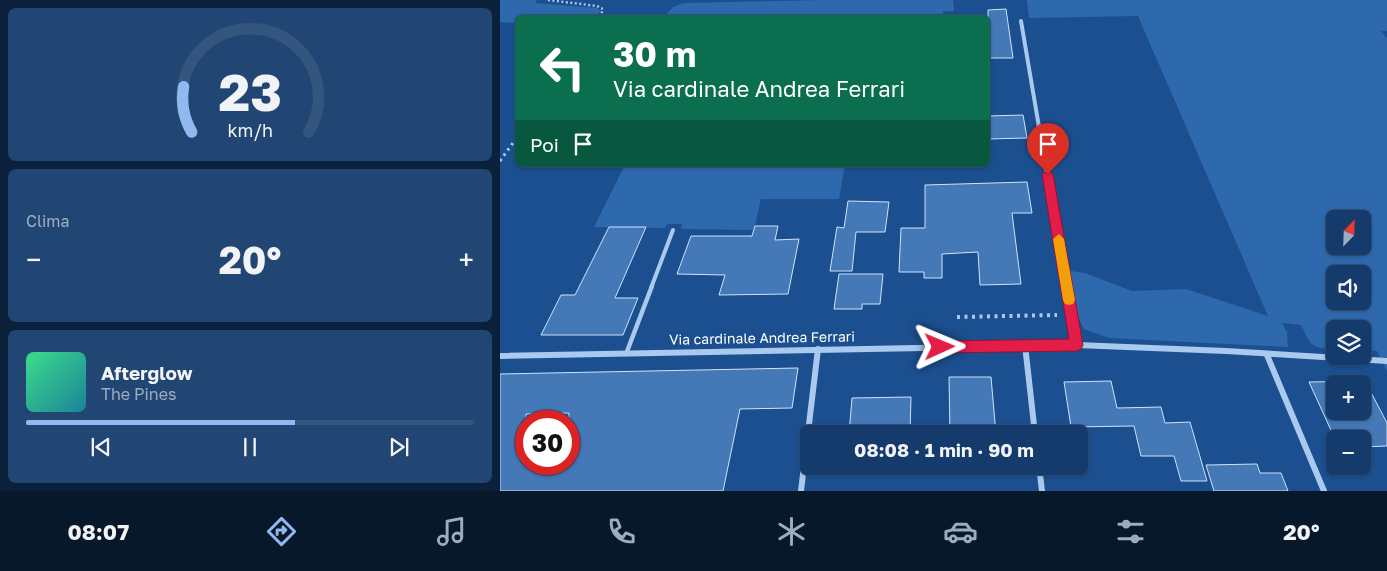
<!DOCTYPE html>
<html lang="it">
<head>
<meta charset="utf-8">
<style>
  :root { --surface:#143b6b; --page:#214673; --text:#f1f3f6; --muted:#9dadc1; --line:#33557e; --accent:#90b9f0 }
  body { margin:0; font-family:"Golos Text",sans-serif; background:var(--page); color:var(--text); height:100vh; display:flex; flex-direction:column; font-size:19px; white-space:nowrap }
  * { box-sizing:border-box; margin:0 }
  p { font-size:16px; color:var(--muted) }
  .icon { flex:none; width:28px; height:28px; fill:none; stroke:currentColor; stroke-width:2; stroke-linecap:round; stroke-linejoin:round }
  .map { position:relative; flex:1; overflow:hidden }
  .panel { display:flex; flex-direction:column; gap:8px; padding:8px; background:#0b203b; width:500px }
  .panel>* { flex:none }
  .guide { position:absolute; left:15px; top:15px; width:475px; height:152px; border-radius:8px; box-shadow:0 1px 4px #0004,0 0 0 1px var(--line); background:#0b6e4f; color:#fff; overflow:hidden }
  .needle { width:32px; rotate:23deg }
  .tools { position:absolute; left:826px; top:210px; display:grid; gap:10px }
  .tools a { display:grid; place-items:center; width:45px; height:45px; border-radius:8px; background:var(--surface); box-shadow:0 1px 4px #0004,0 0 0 1px var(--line); font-size:25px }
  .speed { position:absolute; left:15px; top:410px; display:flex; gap:10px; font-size:25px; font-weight:700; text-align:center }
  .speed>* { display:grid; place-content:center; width:65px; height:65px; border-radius:50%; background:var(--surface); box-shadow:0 1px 4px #0004,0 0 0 1px var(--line); line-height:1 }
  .speed .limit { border:8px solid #d22; background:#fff; color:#111 }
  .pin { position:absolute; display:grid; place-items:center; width:42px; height:42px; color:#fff; margin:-51px -21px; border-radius:50% 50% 50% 0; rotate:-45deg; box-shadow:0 0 5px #0007 }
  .pin .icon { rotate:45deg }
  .me { position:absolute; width:55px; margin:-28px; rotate:89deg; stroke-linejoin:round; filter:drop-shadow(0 0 4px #0008) }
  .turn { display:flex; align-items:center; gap:18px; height:105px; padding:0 15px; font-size:22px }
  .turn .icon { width:65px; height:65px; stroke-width:2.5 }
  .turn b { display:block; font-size:35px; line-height:42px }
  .then { display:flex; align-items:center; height:48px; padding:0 15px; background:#0003; gap:10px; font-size:19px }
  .big { font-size:38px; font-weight:700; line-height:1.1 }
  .panel .card { flex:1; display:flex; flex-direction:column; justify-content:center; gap:8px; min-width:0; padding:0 18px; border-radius:8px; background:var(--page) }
  .panel .dial { align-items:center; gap:0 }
  .dial svg { height:130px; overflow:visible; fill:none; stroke:var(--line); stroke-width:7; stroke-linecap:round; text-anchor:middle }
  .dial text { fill:var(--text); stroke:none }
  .song { display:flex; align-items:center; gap:15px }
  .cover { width:60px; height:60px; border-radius:8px; background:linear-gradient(135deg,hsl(150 70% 55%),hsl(190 70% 35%)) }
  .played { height:5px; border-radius:2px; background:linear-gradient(90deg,var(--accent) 60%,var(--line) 60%) }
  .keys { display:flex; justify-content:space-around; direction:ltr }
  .heat { display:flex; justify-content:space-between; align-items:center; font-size:28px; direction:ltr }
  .trip { position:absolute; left:300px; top:425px; width:288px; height:50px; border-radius:8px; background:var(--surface); box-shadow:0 1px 4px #0004,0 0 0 1px var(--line); font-weight:700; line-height:50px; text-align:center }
  .menu { display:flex; height:80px; justify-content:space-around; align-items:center; background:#08182b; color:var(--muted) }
  .menu .icon { width:35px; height:35px }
  .menu .active { color:var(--accent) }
  .menu b { font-size:22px; color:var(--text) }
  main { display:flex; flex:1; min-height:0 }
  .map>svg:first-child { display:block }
  .green { fill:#2e69ad; fill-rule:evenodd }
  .building { fill:#4478b7; stroke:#cfe3fa; fill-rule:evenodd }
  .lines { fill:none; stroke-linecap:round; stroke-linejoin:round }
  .path-far2 { stroke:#a9c9ee; stroke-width:2.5; stroke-dasharray:2 2.5; stroke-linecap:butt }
  .path-far1 { stroke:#a9c9ee; stroke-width:3; stroke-dasharray:2.5 4; stroke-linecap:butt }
  .path { stroke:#a9c9ee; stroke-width:4; stroke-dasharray:3 4.5; stroke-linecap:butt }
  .service-far1 { stroke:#a9c9ee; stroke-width:4 }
  .service { stroke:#a9c9ee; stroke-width:4.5 }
  .minor-far2 { stroke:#a9c9ee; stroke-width:4 }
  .minor-far1 { stroke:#a9c9ee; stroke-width:5 }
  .minor { stroke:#a9c9ee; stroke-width:6 }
  .route { fill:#e11d48; stroke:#92132f }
  .slow { fill:#f59e0b }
  .labels { text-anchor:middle; stroke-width:4; stroke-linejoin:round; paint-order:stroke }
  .street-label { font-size:14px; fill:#fff; stroke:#1b4f8f }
</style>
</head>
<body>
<main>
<section class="panel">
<div class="card dial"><svg viewBox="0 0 100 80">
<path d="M14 69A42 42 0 1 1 86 69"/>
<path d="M14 69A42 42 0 0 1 9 41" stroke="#90b9f0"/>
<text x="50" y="56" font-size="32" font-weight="700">23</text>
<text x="50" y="72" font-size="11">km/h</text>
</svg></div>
<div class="card"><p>Clima</p>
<div class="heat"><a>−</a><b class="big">20°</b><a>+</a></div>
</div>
<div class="card">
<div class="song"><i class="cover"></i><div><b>Afterglow</b><p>The Pines</p></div></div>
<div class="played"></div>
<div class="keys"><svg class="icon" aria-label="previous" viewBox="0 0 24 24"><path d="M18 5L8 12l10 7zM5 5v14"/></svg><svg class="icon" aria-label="pause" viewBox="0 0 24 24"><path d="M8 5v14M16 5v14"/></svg><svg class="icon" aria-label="next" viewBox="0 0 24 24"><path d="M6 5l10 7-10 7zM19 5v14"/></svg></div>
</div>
</section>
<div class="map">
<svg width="887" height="491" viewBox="0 0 887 491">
  <rect width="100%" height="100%" fill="#1b4f8f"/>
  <!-- green -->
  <g class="green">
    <path d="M0,0h37l-2,3 62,5 4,3 -6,6 -77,1 -1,5 -17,-1z"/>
    <path d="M326,0h127l1,11h-11v6h-279l9,-10 11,-4z"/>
    <path d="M527,0h360v31h-6l6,7v333l-10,-20 -14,-1 -1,-21h-27v20c-24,-1 -24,-3 -34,-24l-19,-2 5,9 1,15 -179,-9 -25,-9 -6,-12 -8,-46 15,2 47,18 54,-2 82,27 -130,-300 -109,2zM835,219h27v27h-27zM835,274h27v27h-27z"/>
    <path d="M125,165h220l-6,34h-78l-7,31 -73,-1 1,-5h-15l-2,4 -71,-1z"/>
  </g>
  <!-- building -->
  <g class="building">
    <path d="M506,9l7,49h-25v-48z"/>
    <path d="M523,115l4,23 -39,1v-23z"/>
    <path d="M527,182l5,31h-20l9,71 -41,1 -2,-33 -36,2v24h-18v-6h-25l2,-44h24v-43z"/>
    <path d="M348,201l41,1 -4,30h-29l-4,39h-22l7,-44 7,1z"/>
    <path d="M255,226h23l-3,14 24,-1 -11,55 -69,1 6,-20 -48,-1 14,-38h61z"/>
    <path d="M109,227h37l-31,71h23l-15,37h-82l20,-40h14z"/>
    <path d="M339,274h44l-3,30h-18v5h-28z"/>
    <path d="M298,368l-6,40 -52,1 -17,82h-223v-117zM69,413v51h-43v-50z"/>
    <path d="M449,377h42l5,57h-46z"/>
    <path d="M611,381l6,27 44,-1 4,16 25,-1 17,59h-26l-7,-25h-33l-7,-30 -63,1 -7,-45z"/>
    <path d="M865,381l22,42v23l-25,1v-8h-27l-26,-57zM835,384h27v27h-27z"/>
    <path d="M411,397l-1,37h-61l3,-36z"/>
    <path d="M757,464l3,9h21l7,18h-74l-8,-26z"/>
  </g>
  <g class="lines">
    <!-- path-far2 -->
    <path class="path-far2" d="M48,0l49,6 6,3 -3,9"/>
    <!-- path-far1 -->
    <path class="path-far1" d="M0,161l18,-25"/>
    <!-- path -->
    <path class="path" d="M457,317l100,-2"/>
    <!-- service-far1 -->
    <path class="service-far1" d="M151,288l22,-58"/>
    <!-- service -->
    <path class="service" d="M126,354l26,-68"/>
    <!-- minor-far2 -->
    <path class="minor-far2" d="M521,21l18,106"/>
    <!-- minor-far1 -->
    <path class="minor-far1" d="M539,126l28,162"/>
    <!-- minor -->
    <g class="minor">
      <path d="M567,286l10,59"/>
      <path d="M525,345l10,89"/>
      <path d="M767,355l57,136"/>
      <path d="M0,356l577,-11 149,6 161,10"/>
      <path d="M539,466l3,25"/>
      <path d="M301,491l17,-142"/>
    </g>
  </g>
  <!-- route -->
  <path class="route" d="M548,170l5,4 30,171 -2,4 -4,2 -137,2 -4,-2 -2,-4 2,-5 4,-1 129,-2 -27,-165z"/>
  <!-- slow -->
  <path class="slow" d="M559,234l5,5 11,61 -2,4 -4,1 -4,-1 -2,-4 -10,-61z"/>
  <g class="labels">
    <!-- street labels -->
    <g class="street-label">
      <text transform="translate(262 338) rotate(-1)" y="5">Via cardinale Andrea Ferrari</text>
    </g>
  </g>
</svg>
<div class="tools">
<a><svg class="needle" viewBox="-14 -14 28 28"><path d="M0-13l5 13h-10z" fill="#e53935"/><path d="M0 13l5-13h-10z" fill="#9dadc1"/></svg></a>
<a><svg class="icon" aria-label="sound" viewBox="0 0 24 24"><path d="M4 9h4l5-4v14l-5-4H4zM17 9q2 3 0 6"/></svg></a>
<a><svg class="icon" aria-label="layers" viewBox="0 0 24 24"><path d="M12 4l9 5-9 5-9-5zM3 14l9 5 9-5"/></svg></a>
<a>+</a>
<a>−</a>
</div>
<div class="speed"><div class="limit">30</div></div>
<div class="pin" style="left:548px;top:174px;background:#d93025"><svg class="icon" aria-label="arrive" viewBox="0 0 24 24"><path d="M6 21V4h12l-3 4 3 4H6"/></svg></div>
<svg class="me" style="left:440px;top:347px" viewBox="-20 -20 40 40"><path d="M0-17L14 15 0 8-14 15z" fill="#e11d48" stroke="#fff" stroke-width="4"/></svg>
<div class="trip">08:08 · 1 min · 90 m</div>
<div class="guide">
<div class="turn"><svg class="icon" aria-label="left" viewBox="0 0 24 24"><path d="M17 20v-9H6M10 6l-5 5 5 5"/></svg><div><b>30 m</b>Via cardinale Andrea Ferrari</div></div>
<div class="then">Poi<svg class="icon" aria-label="arrive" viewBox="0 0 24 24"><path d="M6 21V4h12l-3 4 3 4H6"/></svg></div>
</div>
</div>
</main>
<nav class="menu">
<b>08:07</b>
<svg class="icon active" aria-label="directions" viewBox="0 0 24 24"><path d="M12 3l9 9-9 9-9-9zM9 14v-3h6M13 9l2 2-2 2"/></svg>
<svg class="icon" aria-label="music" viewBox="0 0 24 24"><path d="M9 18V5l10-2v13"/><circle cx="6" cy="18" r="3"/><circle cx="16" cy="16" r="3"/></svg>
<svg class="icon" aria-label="phone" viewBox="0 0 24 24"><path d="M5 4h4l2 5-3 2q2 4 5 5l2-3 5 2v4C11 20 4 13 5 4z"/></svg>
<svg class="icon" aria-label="climate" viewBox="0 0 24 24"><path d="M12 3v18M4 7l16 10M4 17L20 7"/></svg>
<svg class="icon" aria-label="car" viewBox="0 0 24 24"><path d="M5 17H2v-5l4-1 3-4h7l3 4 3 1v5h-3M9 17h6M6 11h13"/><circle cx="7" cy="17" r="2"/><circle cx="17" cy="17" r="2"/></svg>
<svg class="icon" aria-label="filters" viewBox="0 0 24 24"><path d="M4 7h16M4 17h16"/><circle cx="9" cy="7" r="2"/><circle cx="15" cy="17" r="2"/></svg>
<b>20°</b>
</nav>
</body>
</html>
